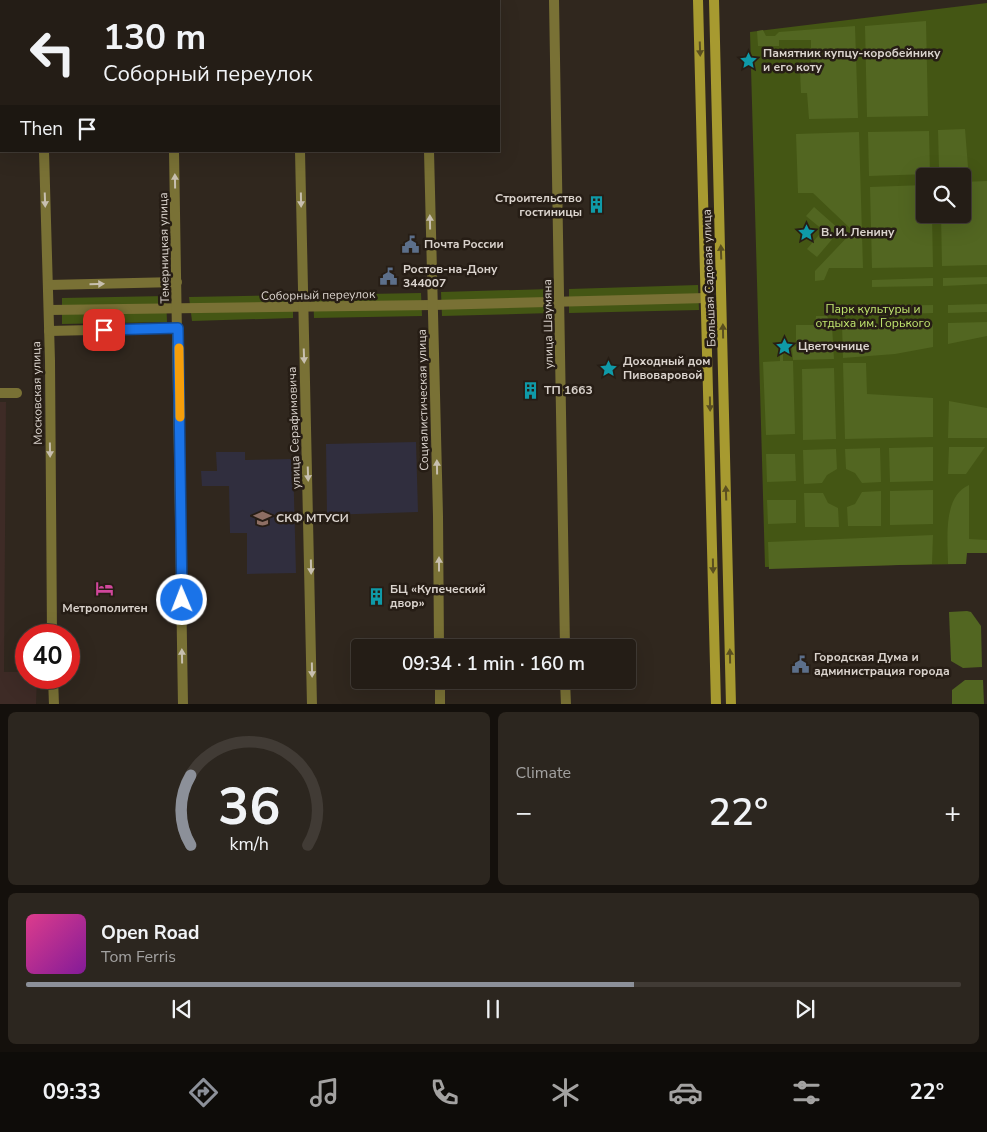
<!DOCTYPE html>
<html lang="en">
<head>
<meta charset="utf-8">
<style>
  :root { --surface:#241d16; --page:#2c261f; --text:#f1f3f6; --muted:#a3a2a1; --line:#413b35; --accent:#8c9099 }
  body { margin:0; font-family:"Nunito Sans",sans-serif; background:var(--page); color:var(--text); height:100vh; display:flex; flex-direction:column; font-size:19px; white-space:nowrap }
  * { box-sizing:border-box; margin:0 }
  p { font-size:16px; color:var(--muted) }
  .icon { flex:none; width:28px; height:28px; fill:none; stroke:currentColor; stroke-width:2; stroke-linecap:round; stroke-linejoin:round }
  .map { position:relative; height:704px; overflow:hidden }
  .details { display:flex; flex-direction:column; gap:8px; padding:8px; background:#14100c; flex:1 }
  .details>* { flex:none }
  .banner { position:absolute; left:0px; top:0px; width:500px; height:152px; box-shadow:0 5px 20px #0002,0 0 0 1px var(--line); background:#241d16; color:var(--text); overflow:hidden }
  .tools { position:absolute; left:916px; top:168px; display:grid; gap:10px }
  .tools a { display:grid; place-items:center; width:55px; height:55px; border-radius:5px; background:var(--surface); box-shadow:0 5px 20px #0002,0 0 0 1px var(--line); font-size:25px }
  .speed { position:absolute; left:15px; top:624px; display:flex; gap:10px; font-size:25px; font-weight:700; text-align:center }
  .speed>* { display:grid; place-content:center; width:65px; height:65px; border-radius:50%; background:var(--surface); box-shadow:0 5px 20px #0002,0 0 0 1px var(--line); line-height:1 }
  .speed .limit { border:8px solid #d22; background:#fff; color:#111 }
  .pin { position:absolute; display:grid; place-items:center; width:42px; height:42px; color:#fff; margin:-21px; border-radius:10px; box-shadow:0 2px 8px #0006 }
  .me { position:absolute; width:55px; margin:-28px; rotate:359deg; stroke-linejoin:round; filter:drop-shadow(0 0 4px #0008) }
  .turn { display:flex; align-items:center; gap:18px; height:105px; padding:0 20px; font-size:22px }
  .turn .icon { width:65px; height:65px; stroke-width:2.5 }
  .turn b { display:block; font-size:35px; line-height:42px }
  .then { display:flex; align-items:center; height:48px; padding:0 20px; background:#0003; gap:10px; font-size:19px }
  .big { font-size:38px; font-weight:600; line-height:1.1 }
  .details .widget { flex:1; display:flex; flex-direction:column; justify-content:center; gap:8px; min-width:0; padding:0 18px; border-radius:8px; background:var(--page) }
  .details .dial { align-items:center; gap:0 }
  .dial svg { height:130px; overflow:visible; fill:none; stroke:var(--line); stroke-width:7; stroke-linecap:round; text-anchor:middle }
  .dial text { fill:var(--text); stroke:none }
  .song { display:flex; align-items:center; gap:15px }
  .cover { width:60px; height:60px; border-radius:8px; background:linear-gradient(135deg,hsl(330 70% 55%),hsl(290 70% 35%)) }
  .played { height:5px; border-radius:2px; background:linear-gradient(90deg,var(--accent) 65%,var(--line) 65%) }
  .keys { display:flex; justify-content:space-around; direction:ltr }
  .heat { display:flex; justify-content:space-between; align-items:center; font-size:28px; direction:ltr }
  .details .tiles { flex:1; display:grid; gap:8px; grid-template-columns:1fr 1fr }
  .widget:last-child { grid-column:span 2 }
  .trip { position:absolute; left:351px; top:639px; width:285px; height:50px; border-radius:5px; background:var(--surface); box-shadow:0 5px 20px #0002,0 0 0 1px var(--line); font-weight:600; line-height:50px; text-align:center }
  .tabs { display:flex; height:80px; justify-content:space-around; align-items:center; background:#0e0c09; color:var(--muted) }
  .tabs .icon { width:35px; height:35px }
  .tabs .current { color:var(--accent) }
  .tabs b { font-size:22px; color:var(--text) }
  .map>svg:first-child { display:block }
  .commercial { fill:#3e2b26 }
  .education { fill:#302e3e }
  .green { fill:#445614; fill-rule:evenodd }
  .forest { fill:#526621 }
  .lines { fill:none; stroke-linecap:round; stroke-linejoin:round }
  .pedestrian { stroke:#797135; stroke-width:10 }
  .minor { stroke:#797135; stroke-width:10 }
  .tertiary { stroke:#797135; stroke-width:10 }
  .secondary { stroke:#a79a30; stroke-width:10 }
  .oneway { fill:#5a4f20 }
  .oneway2 { fill:#c7bfaf }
  .route-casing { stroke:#114b97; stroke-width:12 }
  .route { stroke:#1a73e8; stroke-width:9 }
  .slow { stroke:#f59e0b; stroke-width:9 }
  .labels { text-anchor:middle; stroke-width:5; stroke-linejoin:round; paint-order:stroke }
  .poi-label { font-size:12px; font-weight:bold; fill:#dad3cd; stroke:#261d15; text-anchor:start }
  .street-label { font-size:12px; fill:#dad3cd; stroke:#261d15 }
  .park-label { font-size:12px; fill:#c1e66f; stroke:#261d15 }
</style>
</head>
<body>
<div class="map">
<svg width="987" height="705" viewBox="0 0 987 705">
  <rect width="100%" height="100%" fill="#30271e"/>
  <!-- commercial -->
  <path class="commercial" d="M0,402h6l-2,270h22v6h11l-1,26h-36z"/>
  <!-- education -->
  <g class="education">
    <path d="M416,442l2,70 -91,3 -1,-71z"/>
    <path d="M216,452h29v8l48,-1 3,114 -49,1v-41h-17l-1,-47h-27l-1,-15h16z"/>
  </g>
  <!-- green -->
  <g class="green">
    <path d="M987,3v549l-22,1v11l-200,3 -15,-535zM925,176h37v38h-37z"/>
    <path d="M698,285l1,25 -130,3v-24z"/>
    <path d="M551,289l1,24 -110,3 -1,-24z"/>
    <path d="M421,293l1,23 -108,2 -1,-23z"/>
    <path d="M293,295v23l-101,3 -3,-24z"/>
    <path d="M166,296l1,26 -105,2v-26z"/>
  </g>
  <!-- forest -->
  <g class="forest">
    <path d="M926,21l2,95 -61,1 -2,-91z"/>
    <path d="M855,26l3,92 -49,1 -2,-26h-6l-1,-23 11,-2v-28h-32v6h-21l-1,-15 6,-1 3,6h9l4,-4z"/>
    <path d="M965,129l3,38 -29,1 -1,-38z"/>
    <path d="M929,131l1,43 -61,2 -1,-44z"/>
    <path d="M859,132l4,136h-34l-5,12 -9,1v-10l38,-40 -40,-38h-15l-2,-59z"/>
    <path d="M987,181v84l-45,1 -1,-52h21l1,-32z"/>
    <path d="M925,185v29h7l1,53 -61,1 -2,-81z"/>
    <path d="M814,207l26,23 -23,27 -10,-8 16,-19 -17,-14z"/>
    <path d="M987,277v7l-44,2v-8z"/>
    <path d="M933,278v8l-61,1v-7z"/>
    <path d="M987,304v8l-39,1v-8z"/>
    <path d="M933,305v8l-60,2v-9z"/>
    <path d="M816,316h11l5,10 2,33 -41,1 -1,-13 4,-1v-21h19z"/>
    <path d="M987,322v14l-39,8v-21z"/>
    <path d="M933,324v23l-38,7 -52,4 -1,-33z"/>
    <path d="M780,350h3v11h10l2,73 -29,1 -3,-73 17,-1z"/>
    <path d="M843,363h23l1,31 66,4v39l-88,2z"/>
    <path d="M834,368l2,71 -33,1 -1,-71z"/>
    <path d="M949,401l38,7v30h-39z"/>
    <path d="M933,447v34l-43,1 -1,-34z"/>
    <path d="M949,447h36l-19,27h-18z"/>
    <path d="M880,448l1,34 -19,1 -7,-10 -9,-4 -1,-20z"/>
    <path d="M836,449l1,20 -10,6 -5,8 -18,1 -1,-34z"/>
    <path d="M766,454h29l1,27 -29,1z"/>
    <path d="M969,485v54l18,1v13h-20l-1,11h-18c0,-24 -6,-67 21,-79z"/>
    <path d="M933,490v34l-43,1v-34z"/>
    <path d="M881,491v35h-33l-1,-19 8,-3 7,-12z"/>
    <path d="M804,493h19l5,10 10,5 1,19h-34z"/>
    <path d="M767,500h29v23l-28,1z"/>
    <path d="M933,535l-1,29 -163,5 -1,-27z"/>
    <path d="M967,611l4,1 10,14 1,41 -19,1 -12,-7 -2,-49z"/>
    <path d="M965,680h18l1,24h-32v-14z"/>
  </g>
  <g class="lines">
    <!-- pedestrian -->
    <path class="pedestrian" d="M49,310l384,-5 274,-7"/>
    <!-- minor -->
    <g class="minor">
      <path d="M43,0v1"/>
      <path d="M554,0l11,648"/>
      <path d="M44,151l6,210 2,274"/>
      <path d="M48,285l129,-3"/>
      <path d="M49,331l129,-3"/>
      <path d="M0,393h17"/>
      <path d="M53,678l1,27"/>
      <path d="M565,680l1,25"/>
    </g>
    <!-- tertiary -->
    <g class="tertiary">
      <path d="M171,0v1"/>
      <path d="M298,0v1"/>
      <path d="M425,0v1"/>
      <path d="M174,151l9,554"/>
      <path d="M300,151l12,554"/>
      <path d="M429,151l9,365 1,132"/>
      <path d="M440,680v25"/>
    </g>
    <!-- secondary -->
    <g class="secondary">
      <path d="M698,0l18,705"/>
      <path d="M714,0l17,705"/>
    </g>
  </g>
  <!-- one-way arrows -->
  <defs><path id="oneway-solid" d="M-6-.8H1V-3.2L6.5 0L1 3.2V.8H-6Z" transform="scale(1.25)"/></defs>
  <g class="oneway">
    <use href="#oneway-solid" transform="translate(700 49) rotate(88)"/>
    <use href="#oneway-solid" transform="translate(721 252) rotate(-92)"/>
    <use href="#oneway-solid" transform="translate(723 331) rotate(-91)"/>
    <use href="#oneway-solid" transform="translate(710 404) rotate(89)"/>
    <use href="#oneway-solid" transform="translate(726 493) rotate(-92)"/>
    <use href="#oneway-solid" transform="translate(713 566) rotate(89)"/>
    <use href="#oneway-solid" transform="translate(730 656) rotate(-91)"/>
  </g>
  <g class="oneway2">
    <use href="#oneway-solid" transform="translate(175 181) rotate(-91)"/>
    <use href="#oneway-solid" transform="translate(45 200) rotate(88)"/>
    <use href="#oneway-solid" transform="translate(301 200) rotate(89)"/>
    <use href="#oneway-solid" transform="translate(430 222) rotate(-91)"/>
    <use href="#oneway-solid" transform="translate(97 284) rotate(-1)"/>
    <use href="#oneway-solid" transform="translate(304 356) rotate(88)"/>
    <use href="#oneway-solid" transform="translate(50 450) rotate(89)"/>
    <use href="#oneway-solid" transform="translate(437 467) rotate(-91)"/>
    <use href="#oneway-solid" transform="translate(308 474) rotate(88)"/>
    <use href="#oneway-solid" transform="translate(439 564) rotate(-90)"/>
    <use href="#oneway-solid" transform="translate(311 567) rotate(89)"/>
    <use href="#oneway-solid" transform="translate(182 656) rotate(-91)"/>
    <use href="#oneway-solid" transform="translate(312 670) rotate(89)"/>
  </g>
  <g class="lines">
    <defs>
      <path id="route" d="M104,330l74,-2 4,272"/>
    </defs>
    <!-- route casing -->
    <use href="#route" class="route-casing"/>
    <!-- route -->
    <use href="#route" class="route"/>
    <!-- slow -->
    <path class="slow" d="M179,348l1,69"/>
  </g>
  <!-- icons -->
  <defs>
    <symbol id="sight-bare" viewBox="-9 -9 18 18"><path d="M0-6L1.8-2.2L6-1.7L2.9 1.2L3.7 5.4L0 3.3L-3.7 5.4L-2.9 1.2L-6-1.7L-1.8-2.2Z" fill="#0f9aa8" stroke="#261d15" stroke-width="2.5" paint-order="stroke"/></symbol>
    <symbol id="building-bare" viewBox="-9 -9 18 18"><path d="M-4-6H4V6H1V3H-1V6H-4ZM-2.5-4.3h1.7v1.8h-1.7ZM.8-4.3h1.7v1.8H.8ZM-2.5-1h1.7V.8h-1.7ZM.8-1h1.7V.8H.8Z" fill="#0f9aa8" stroke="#261d15" stroke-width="2.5" paint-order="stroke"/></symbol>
    <symbol id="civic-bare" viewBox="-9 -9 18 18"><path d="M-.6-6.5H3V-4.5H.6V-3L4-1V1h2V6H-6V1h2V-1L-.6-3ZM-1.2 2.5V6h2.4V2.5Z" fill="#5c6f8a" stroke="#261d15" stroke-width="2.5" paint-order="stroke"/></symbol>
    <symbol id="university-bare" viewBox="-9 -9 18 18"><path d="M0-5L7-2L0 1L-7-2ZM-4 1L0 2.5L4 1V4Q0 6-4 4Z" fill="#8d6e63" stroke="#261d15" stroke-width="2.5" paint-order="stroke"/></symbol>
    <symbol id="hotel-bare" viewBox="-9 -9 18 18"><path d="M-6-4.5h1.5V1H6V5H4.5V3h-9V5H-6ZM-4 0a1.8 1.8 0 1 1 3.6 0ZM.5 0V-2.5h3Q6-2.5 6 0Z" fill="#d1479c" stroke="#261d15" stroke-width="2.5" paint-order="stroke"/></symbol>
  </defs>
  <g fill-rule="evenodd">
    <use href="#sight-bare" x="736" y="48" width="25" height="25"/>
    <use href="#building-bare" x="584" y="192" width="25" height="25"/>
    <use href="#sight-bare" x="794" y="220" width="25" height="25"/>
    <use href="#civic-bare" x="398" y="232" width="25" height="25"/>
    <use href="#civic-bare" x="376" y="264" width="25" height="25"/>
    <use href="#sight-bare" x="772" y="334" width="25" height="25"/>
    <use href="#sight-bare" x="596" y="356" width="25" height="25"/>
    <use href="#building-bare" x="518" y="378" width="25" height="25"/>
    <use href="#university-bare" x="250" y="506" width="25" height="25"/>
    <use href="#hotel-bare" x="92" y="576" width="25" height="25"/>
    <use href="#building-bare" x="364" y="584" width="25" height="25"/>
    <use href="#civic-bare" x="788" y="652" width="25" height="25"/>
  </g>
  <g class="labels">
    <!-- poi labels -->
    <g class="poi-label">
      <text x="763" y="57">Памятник купцу-коробейнику<tspan x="763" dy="14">и его коту</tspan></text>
      <text x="582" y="202" text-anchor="end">Строительство<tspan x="582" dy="14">гостиницы</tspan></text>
      <text x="821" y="236">В. И. Ленину</text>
      <text x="424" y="248">Почта России</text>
      <text x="403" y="273">Ростов-на-Дону<tspan x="403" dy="14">344007</tspan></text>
      <text x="798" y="350">Цветочнице</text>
      <text x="623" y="365">Доходный дом<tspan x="623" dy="14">Пивоваровой</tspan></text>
      <text x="544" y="394">ТП 1663</text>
      <text x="276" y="522">СКФ МТУСИ</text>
      <text x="390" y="593">БЦ «Купеческий<tspan x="390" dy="14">двор»</tspan></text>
      <text x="105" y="612" text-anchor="middle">Метрополитен</text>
      <text x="814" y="661">Городская Дума и<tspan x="814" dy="14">администрация города</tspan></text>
    </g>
    <!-- street labels -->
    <g class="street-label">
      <text transform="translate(164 248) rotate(-91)" y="4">Темерницкая улица</text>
      <text transform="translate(709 278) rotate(-92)" y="4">Большая Садовая улица</text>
      <text transform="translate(318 295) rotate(-1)" y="4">Соборный переулок</text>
      <text transform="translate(548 324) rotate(-91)" y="4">улица Шаумяна</text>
      <text transform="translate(37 393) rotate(-91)" y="4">Московская улица</text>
      <text transform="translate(423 400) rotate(-91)" y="4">Социалистическая улица</text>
      <text transform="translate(294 428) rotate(-92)" y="4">улица Серафимовича</text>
    </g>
    <!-- park labels -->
    <g class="park-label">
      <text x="873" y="313">Парк культуры и<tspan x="873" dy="14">отдыха им. Горького</tspan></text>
    </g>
  </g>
</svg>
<div class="tools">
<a><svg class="icon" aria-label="search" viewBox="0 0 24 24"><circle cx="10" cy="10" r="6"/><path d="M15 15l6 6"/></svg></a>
</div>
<div class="speed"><div class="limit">40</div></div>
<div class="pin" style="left:104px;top:330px;background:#d93025"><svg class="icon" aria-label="arrive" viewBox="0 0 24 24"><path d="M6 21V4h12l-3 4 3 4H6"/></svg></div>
<svg class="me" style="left:182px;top:600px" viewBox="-20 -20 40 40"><circle r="17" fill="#1a73e8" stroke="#fff" stroke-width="3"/><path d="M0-11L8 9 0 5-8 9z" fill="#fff"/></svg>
<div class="trip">09:34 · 1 min · 160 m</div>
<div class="banner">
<div class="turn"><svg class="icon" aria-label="left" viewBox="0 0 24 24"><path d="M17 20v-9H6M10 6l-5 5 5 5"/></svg><div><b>130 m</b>Соборный переулок</div></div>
<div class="then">Then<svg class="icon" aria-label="arrive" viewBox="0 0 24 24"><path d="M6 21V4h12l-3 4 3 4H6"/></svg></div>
</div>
</div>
<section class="details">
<div class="tiles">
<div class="widget dial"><svg viewBox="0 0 100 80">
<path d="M14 69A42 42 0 1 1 86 69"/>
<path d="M14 69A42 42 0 0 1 14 26" stroke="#8c9099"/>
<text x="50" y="56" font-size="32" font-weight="700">36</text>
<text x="50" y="72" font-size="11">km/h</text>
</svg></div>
<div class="widget"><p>Climate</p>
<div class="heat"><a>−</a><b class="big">22°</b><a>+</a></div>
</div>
<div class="widget">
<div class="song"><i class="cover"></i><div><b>Open Road</b><p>Tom Ferris</p></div></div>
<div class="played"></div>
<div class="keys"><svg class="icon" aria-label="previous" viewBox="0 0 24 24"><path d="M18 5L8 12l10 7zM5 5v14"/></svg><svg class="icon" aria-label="pause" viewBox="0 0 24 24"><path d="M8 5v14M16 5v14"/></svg><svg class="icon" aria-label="next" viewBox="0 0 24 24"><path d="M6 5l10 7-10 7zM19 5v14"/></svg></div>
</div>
</div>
</section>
<nav class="tabs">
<b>09:33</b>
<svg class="icon current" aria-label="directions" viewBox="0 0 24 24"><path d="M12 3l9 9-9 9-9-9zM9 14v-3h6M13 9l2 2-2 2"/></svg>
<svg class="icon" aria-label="music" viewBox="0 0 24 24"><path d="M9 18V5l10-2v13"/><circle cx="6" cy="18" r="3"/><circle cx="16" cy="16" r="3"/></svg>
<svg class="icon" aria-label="phone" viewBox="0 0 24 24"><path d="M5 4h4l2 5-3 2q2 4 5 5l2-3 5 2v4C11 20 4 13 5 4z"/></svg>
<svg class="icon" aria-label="climate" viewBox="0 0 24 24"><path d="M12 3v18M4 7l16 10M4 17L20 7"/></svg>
<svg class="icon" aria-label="car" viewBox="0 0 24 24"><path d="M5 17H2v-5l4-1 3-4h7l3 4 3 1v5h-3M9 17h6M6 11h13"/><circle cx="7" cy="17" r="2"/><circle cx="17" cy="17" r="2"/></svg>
<svg class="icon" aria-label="filters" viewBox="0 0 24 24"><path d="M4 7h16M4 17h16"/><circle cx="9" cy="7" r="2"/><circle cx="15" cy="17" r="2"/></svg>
<b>22°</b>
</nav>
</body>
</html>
